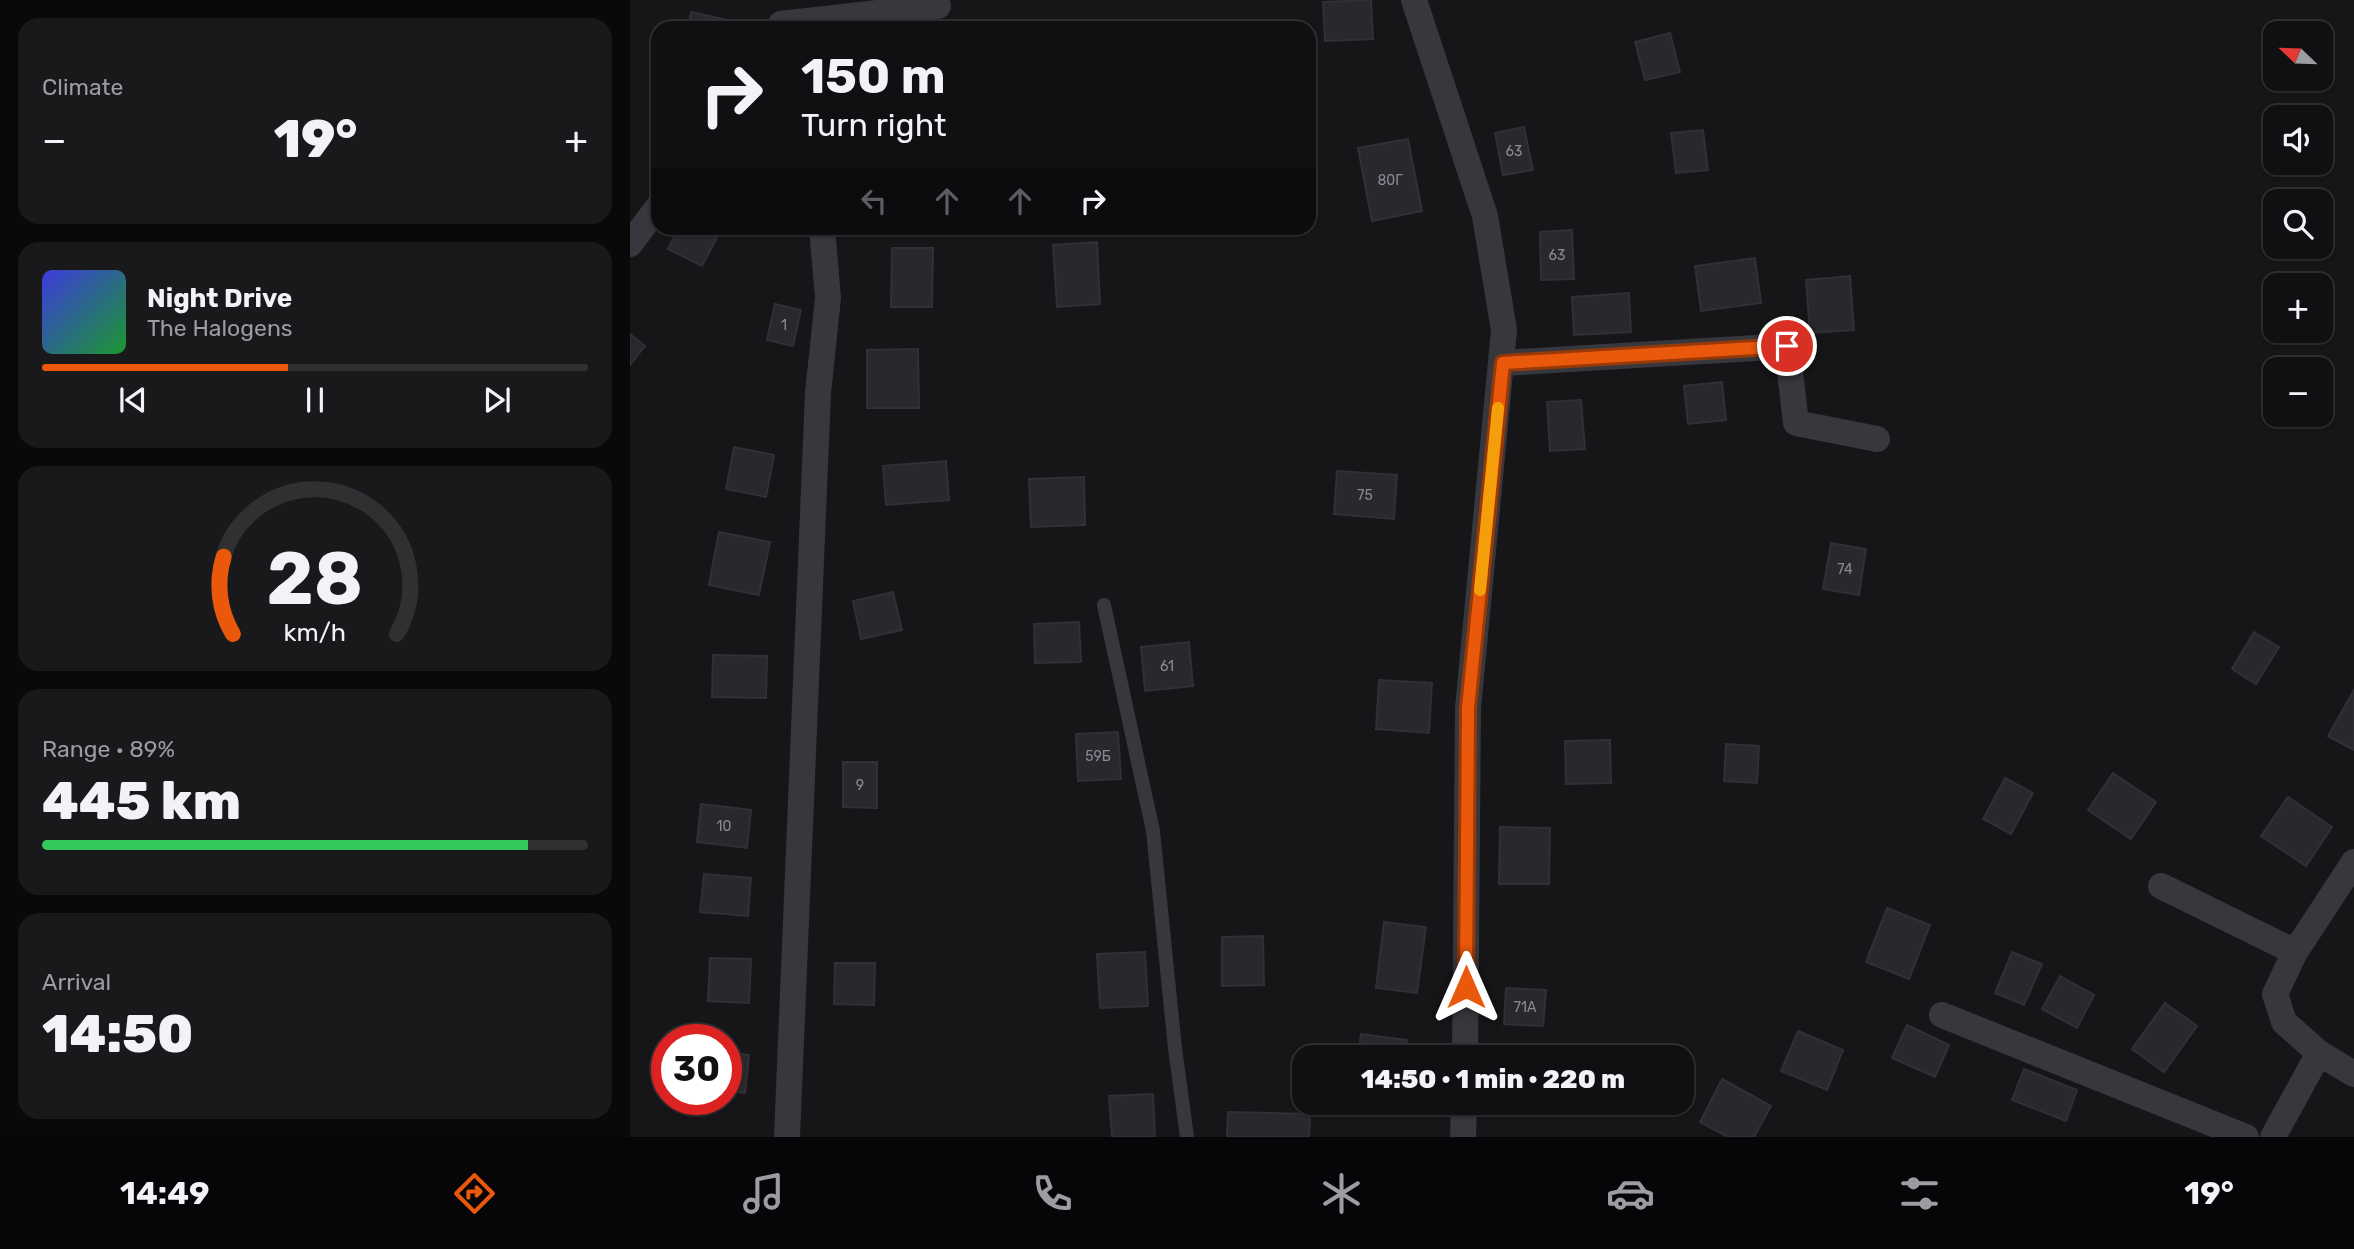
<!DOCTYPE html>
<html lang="en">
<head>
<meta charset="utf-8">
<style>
  :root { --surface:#101013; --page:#19191c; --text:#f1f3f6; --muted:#9c9da0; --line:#303033; --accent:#ea580c }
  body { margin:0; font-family:Rubik,sans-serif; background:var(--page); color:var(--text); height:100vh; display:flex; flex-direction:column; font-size:26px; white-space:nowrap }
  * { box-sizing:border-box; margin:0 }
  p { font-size:23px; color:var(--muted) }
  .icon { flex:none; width:38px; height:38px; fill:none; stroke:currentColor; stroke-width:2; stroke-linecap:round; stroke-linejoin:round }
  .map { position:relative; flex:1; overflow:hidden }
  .drawer { display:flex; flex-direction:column; gap:18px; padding:18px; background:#09090a; width:630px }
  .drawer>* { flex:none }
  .hud { position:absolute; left:21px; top:21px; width:665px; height:214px; border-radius:21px; box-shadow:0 2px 5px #0004,0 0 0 2px var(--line); background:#101013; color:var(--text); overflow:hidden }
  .needle { width:46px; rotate:293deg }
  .tools { position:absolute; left:1633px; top:21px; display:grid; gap:14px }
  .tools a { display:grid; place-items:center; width:70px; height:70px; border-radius:14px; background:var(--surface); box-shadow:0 2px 5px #0004,0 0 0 2px var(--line); font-size:35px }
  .speed { position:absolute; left:21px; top:1024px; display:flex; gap:14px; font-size:35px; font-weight:700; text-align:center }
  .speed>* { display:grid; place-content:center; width:91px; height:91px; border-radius:50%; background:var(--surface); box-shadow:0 2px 5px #0004,0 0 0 2px var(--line); line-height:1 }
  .speed .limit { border:10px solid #d22; background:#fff; color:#111 }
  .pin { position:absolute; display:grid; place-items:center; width:60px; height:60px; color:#fff; margin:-30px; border:4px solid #fff; border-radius:50%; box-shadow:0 2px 7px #0007 }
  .me { position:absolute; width:77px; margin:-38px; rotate:0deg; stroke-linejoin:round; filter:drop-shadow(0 0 5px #0008) }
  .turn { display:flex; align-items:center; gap:24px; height:147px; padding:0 35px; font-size:32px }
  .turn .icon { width:91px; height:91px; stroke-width:2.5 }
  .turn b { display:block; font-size:49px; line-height:60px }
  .lanes { display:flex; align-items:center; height:66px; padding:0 35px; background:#0003; justify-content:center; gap:35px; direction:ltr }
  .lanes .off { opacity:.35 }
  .big { font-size:52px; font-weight:800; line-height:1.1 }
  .drawer .card { flex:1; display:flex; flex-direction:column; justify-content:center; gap:10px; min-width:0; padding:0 24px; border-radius:21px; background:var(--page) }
  .drawer .dial { align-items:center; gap:0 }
  .dial svg { height:182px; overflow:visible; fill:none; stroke:var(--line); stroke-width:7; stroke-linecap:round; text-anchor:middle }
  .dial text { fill:var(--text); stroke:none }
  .song { display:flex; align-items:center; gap:21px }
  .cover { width:84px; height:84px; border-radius:10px; background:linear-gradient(135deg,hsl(240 70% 55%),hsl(130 70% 35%)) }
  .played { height:7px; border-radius:4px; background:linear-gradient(90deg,var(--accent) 45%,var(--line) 45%) }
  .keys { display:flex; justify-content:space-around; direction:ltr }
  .heat { display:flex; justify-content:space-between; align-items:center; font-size:38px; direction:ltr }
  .charge { height:10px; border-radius:5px; background:linear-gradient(90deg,#34c759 89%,var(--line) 0) }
  .trip { position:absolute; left:662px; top:1045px; width:402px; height:70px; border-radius:21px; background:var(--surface); box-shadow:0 2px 5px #0004,0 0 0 2px var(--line); font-weight:800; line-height:70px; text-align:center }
  .tab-bar { display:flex; height:112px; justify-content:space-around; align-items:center; background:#060608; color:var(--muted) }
  .tab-bar .icon { width:49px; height:49px }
  .tab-bar .active { color:var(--accent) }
  .tab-bar b { font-size:32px; color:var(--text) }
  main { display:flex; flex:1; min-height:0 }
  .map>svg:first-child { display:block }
  .building { fill:#29292d; stroke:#303035; stroke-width:2 }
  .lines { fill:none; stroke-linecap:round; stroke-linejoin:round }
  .service { stroke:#37383e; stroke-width:14 }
  .minor { stroke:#37383e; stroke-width:26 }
  .route-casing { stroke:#983908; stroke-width:18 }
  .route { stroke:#ea580c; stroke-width:12 }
  .slow { stroke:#f59e0b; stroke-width:12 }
  .labels { text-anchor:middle; stroke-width:7; stroke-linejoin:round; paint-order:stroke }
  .number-label { font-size:14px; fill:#888b95 }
</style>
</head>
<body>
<main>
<section class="drawer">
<div class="card"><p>Climate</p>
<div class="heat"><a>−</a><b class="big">19°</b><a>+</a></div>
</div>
<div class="card">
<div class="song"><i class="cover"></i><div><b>Night Drive</b><p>The Halogens</p></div></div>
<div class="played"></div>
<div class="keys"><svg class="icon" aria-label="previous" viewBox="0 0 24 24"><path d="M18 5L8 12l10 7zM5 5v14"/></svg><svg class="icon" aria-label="pause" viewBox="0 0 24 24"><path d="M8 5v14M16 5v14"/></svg><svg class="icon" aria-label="next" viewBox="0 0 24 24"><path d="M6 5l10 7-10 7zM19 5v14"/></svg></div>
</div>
<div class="card dial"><svg viewBox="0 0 100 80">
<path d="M14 69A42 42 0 1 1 86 69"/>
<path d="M14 69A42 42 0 0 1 10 35" stroke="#ea580c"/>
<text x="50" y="56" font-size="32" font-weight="700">28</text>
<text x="50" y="72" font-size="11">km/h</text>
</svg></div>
<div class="card"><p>Range · 89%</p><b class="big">445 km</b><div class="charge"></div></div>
<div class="card"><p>Arrival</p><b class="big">14:50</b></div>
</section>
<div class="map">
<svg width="1724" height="1137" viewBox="0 0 1724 1137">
  <rect width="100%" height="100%" fill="#161619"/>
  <!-- building -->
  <g class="building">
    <path d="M741,0l2,39 -48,2 -2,-39z"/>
    <path d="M61,12l41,9 -2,7h-42z"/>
    <path d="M1040,33l10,39 -35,8 -10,-38z"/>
    <path d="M894,127l9,43 -30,5 -8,-42z"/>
    <path d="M1073,130l5,40 -32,3 -5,-40z"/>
    <path d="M778,139l14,72 -50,10 -14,-73z"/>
    <path d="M49,228h43l-20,38 -34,-17z"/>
    <path d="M942,230l2,49 -33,1 -1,-48z"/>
    <path d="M467,242l3,62 -43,3 -4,-62z"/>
    <path d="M262,248h41l-1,59h-41z"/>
    <path d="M1125,258l6,45 -60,8 -6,-45z"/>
    <path d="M1220,276l4,54 -44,3 -4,-53z"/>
    <path d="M999,293l2,39 -57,3 -2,-38z"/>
    <path d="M145,304l26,6 -8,36 -26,-6z"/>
    <path d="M0,334l15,12 -15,19z"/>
    <path d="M288,349l1,59h-52v-58z"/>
    <path d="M1092,382l4,38 -38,4 -4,-38z"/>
    <path d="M951,400l4,49 -35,2 -3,-49z"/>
    <path d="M104,447l40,8 -8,42 -40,-8z"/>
    <path d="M316,461l3,39 -63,5 -3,-39z"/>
    <path d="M707,471l60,4 -3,44 -60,-5z"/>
    <path d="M454,477l1,48 -54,2 -2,-48z"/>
    <path d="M89,532l51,10 -11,53 -50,-10z"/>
    <path d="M1201,543l35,6 -7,46 -36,-6z"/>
    <path d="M263,592l9,38 -41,9 -8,-38z"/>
    <path d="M449,622l2,40 -46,1 -1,-39z"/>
    <path d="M1624,632l25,15 -23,37 -24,-15z"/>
    <path d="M559,642l4,44 -48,5 -4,-44z"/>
    <path d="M83,655l54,1 -1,42 -54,-1z"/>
    <path d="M749,680l53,3 -3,50 -53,-4z"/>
    <path d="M1724,690v60l-26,-14z"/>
    <path d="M488,732l3,47 -43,2 -2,-47z"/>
    <path d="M980,740l1,43 -45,1 -1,-43z"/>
    <path d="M1096,744l33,2 -2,37 -33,-2z"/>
    <path d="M213,762h34v46l-34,-1z"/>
    <path d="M1483,773l43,29 -25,37 -43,-29z"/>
    <path d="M1375,778l28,15 -22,41 -28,-15z"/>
    <path d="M1658,797l44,30 -26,39 -45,-30z"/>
    <path d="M71,804l50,6 -4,38 -50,-6z"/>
    <path d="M870,827l50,1 -1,56h-50z"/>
    <path d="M74,874l47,4 -3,38 -48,-4z"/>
    <path d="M1257,908l43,17 -21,54 -43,-17z"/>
    <path d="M754,922l42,5 -9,66 -41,-5z"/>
    <path d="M633,936l1,49 -42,1v-49z"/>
    <path d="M515,952l3,54 -48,2 -3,-54z"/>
    <path d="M1382,952l30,12 -18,41 -29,-12z"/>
    <path d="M80,958l41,1 -2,44 -41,-2z"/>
    <path d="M205,963h40l-1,42 -40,-1z"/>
    <path d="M1430,976l34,19 -17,33 -35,-19z"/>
    <path d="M876,988l40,2 -3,36 -39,-2z"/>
    <path d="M1535,1003l32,23 -33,46 -32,-23z"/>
    <path d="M1277,1025l42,20 -14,32 -43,-19z"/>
    <path d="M1168,1031l45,19 -16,40 -46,-19z"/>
    <path d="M731,1034l46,6 -2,17h-47z"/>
    <path d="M96,1052l23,3 -4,38 -19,-3z"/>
    <path d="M1394,1069l53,21 -11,31 -54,-21z"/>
    <path d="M1092,1079l49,27 -17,31h-26l-28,-15z"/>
    <path d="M523,1094l2,43h-43l-3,-41z"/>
    <path d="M598,1112l82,2 -1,23h-82z"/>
  </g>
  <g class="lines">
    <!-- service -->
    <path class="service" d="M474,605l49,226 22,217 12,89"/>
    <!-- minor -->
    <g class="minor">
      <path d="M784,0l71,216 19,114 -36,378 -3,349"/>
      <path d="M149,28l2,-4 157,-18"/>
      <path d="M0,244l28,-37"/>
      <path d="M873,363l284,-17 9,77 81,16"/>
      <path d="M1724,862l-59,90 -20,42 9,28 35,31 35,21"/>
      <path d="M1531,886l134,66"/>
      <path d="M1312,1015l304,122"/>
      <path d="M157,1137l31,-744 10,-95 -6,-70"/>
      <path d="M833,1137l1,-35"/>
      <path d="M1643,1137l46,-84"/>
    </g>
  </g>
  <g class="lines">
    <defs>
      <path id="route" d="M836,987l2,-279 35,-345 284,-17"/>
    </defs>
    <!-- route casing -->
    <use href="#route" class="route-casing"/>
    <!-- route -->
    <use href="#route" class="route"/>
    <!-- slow -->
    <path class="slow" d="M850,590l18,-182"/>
  </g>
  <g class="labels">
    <!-- number labels -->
    <g class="number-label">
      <text x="884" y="156">63</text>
      <text x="760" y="185">80Г</text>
      <text x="927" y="260">63</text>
      <text x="154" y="330">1</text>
      <text x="735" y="500">75</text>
      <text x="1215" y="574">74</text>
      <text x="537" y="671">61</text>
      <text x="468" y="761">59Б</text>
      <text x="230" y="790">9</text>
      <text x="94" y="831">10</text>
      <text x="895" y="1012">71А</text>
    </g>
  </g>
</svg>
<div class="tools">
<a><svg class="needle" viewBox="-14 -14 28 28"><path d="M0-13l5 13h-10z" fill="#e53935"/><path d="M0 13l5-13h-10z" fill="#9c9da0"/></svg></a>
<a><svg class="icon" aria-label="sound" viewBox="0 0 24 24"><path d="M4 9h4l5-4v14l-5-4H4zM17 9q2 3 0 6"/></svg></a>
<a><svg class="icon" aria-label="search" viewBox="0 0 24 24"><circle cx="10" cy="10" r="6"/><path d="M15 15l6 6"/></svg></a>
<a>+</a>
<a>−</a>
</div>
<div class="speed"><div class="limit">30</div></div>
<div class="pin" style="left:1157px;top:346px;background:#d93025"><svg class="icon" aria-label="arrive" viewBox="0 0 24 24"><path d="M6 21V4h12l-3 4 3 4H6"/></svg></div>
<svg class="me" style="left:836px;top:987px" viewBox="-20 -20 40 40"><path d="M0-17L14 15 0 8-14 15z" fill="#ea580c" stroke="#fff" stroke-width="4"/></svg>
<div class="trip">14:50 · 1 min · 220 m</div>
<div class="hud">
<div class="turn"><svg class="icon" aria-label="right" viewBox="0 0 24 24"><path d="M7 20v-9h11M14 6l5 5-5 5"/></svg><div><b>150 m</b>Turn right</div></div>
<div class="lanes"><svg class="icon off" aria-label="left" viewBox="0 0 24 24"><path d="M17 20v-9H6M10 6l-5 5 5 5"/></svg><svg class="icon off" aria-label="ahead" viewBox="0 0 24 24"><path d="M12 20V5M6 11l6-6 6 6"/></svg><svg class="icon off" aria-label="ahead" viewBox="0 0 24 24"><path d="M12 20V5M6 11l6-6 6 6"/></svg><svg class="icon" aria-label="right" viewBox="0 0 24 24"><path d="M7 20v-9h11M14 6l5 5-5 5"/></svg></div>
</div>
</div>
</main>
<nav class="tab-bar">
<b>14:49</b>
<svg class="icon active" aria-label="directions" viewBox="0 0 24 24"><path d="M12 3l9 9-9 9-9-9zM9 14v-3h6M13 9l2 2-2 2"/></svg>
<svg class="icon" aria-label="music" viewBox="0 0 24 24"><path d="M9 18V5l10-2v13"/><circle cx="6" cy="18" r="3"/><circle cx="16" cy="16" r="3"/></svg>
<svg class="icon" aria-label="phone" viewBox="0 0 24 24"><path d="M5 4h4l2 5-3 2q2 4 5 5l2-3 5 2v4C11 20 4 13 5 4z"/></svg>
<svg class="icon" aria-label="climate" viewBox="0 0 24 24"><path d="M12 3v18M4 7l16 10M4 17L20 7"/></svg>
<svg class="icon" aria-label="car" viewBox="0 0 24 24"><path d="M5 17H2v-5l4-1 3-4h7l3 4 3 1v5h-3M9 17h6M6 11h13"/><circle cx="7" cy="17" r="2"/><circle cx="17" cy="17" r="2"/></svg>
<svg class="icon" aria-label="filters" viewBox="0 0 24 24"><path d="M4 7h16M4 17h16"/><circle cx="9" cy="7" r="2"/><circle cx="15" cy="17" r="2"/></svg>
<b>19°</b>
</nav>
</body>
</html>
